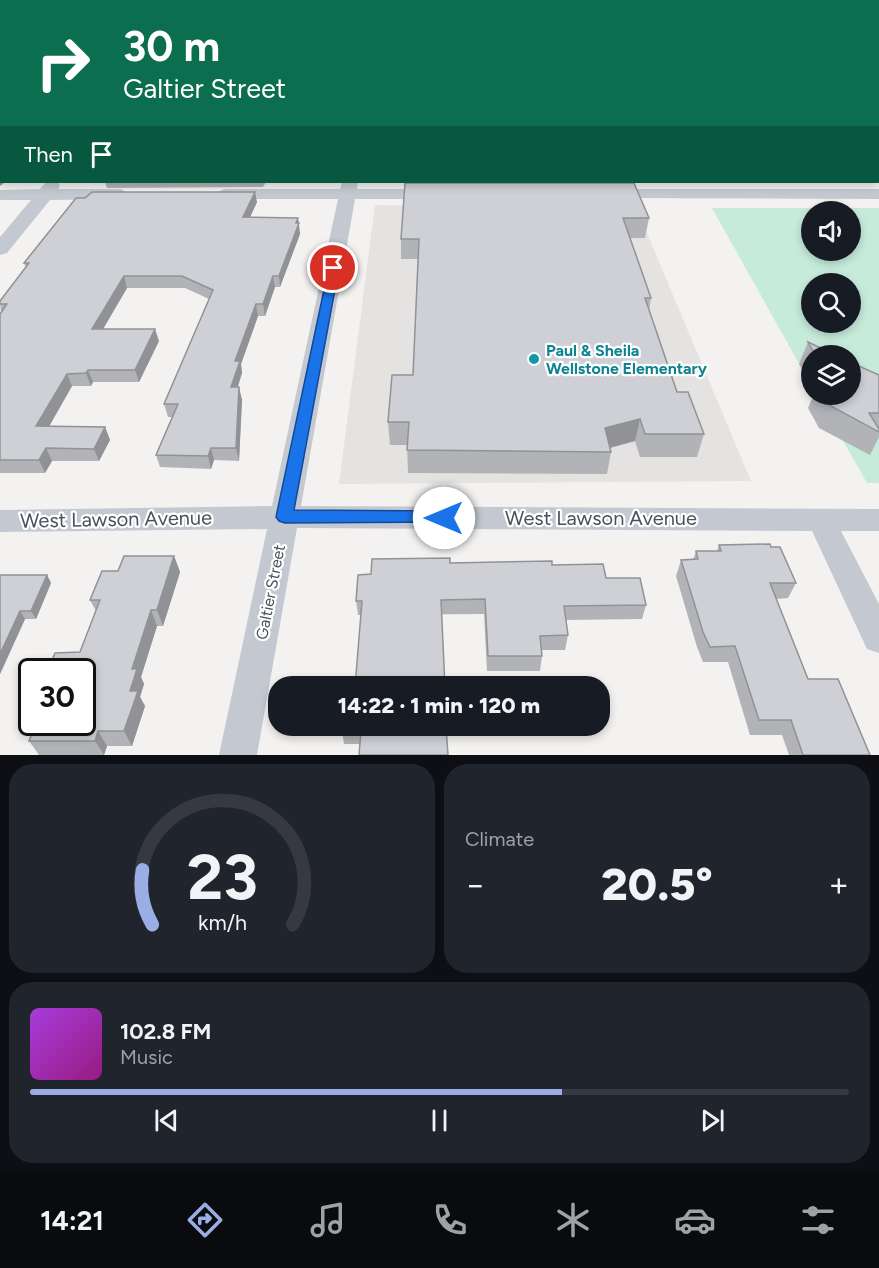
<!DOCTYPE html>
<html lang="en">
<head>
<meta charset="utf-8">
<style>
  :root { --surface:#171b24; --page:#20242c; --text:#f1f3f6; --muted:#9ea1a6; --line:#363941; --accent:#9aade4 }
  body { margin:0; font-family:Figtree,sans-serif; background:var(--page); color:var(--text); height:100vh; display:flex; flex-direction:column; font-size:22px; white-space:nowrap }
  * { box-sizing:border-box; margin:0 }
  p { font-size:20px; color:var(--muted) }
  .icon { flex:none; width:33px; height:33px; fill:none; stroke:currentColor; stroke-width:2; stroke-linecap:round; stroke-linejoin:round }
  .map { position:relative; height:755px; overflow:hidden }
  .details { display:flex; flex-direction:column; gap:9px; padding:9px; background:#0d0f14; flex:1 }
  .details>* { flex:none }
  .banner { position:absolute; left:0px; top:0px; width:879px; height:183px; box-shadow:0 3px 9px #0003; background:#0b6e4f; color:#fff; overflow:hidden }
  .fabs { position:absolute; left:801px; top:201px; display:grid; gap:12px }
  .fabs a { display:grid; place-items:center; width:60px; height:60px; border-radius:50%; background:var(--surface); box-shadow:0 3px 9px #0003; font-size:30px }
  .speed { position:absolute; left:18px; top:658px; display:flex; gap:12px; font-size:30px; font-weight:700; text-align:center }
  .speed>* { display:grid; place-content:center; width:78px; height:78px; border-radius:50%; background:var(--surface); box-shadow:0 3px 9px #0003; line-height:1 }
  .speed .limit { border:3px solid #111; border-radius:9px; background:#fff; color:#111 }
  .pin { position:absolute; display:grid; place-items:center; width:51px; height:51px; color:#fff; margin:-26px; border:3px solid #fff; border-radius:50%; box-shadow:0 2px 6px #0007 }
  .me { position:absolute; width:66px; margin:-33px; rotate:270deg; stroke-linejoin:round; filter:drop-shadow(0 0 4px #0008) }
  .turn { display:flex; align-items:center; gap:21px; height:126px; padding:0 24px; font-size:27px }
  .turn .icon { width:78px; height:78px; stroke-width:2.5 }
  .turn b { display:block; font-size:42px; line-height:51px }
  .then { display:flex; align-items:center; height:57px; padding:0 24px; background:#0003; gap:12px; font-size:22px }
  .big { font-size:45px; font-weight:800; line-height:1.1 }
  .details .tile { flex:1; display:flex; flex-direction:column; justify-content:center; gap:9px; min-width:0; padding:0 21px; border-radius:24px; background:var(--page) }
  .details .dial { align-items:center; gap:0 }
  .dial svg { height:156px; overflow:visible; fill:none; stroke:var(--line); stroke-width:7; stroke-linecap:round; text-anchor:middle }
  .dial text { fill:var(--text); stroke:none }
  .song { display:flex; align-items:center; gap:18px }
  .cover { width:72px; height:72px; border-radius:9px; background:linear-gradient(135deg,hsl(280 70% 55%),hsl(310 70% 35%)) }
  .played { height:6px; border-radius:3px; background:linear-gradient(90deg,var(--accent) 65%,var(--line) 65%) }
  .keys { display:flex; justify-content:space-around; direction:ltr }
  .heat { display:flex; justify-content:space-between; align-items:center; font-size:33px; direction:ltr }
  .details .tiles { flex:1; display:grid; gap:9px; grid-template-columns:1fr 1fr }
  .tile:last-child { grid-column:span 2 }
  .trip { position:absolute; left:268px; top:676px; width:342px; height:60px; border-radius:24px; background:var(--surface); box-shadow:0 3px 9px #0003; font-weight:800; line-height:60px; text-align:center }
  .dock { display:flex; height:96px; justify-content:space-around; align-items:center; background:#090b0e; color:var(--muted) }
  .dock .icon { width:42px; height:42px }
  .dock .active { color:var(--accent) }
  .dock b { font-size:27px; color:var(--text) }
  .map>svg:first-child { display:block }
  .education { fill:#e4e3e2 }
  .green { fill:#c6ebdb; fill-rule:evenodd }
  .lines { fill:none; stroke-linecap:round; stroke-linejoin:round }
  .minor { fill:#c4c9d1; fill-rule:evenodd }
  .wall { fill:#b2b3b7 }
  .shaded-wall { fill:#919295 }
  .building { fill:#cfd0d5; stroke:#919295; stroke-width:1.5 }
  .route { fill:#1a73e8; stroke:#114b97; stroke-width:1.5 }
  .culture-dot { fill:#0f9aa8; stroke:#fff; stroke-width:2 }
  .labels { text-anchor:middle; stroke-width:4.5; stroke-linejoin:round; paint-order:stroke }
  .culture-label { font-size:16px; font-weight:bold; fill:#0d838f; stroke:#fff; text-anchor:start }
  .street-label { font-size:16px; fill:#4b515c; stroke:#fff }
  .near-street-label { font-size:20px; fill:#4b515c; stroke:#fff }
</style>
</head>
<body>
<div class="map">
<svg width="879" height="755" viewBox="0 0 879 755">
  <rect width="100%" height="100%" fill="#f3f2f1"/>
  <!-- education -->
  <path class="education" d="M375,205l261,2 115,274 -412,3z"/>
  <!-- green -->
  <path class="green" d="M712,208h167v275h-12l-50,-88 33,-1v-38h-38l-1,29zM812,212h38v38h-38zM812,284h38v38h-38z"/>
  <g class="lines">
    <!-- minor -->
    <g class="minor">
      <path d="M204,0h10l-11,2z"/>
      <path d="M383,0h10l-11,2z"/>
      <path d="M567,0h10l1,2h-10z"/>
      <path d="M751,0h10l1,2h-10z"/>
      <path d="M46,182h12l2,4 -2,3h63l9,5 -9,5 -71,1 -43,53 -7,2v-18l31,-37h-31v-10l40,-1z"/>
      <path d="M342,182h16l-1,7h79l9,5 -9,5h-81l-54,307 578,3v22h-38l38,73v49l-12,-4 -55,-118 -515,-3 -40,227h-38l48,-226 -267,3v-22l272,-4 66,-307h-114l-9,-5 9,-5h116z"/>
      <path d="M608,189h271v10l-277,-1 -3,-4 3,-4z"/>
    </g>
  </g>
  <!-- wall -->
  <g class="wall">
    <path d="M842,0h37v123h-1v-121h-34z"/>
    <path d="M105,182h161l-3,5 -156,1z"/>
    <path d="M407,182h219v1l23,35 -4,20h-15l21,60 -2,12 28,82 27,42 -7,23h-57l-5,-16 -25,7 1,4 -4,22 -199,-1 -1,-28h-17l-2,-23 25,-47 5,-116h-17v-20z"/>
    <path d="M257,202l-7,15 48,1 2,16 -20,53h-5l-10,29h-7l-17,48 1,9 -4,14 4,13 -3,61 -25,-1 -3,9 -51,-2 -4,-12 16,-38h-4l-4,-13 45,-105 -24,-11h-58l-24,41 56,12 -20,41h-46l-2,4h-19l-23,40 56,1 5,13 -11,21h-47l-7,12h-45v-159l1,-1 -1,-12 26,-33 -2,-5z"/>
    <path d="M808,342l29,14h-25v30l-13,-22z"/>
    <path d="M879,375v62l-9,18 -51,-27 -11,-20 6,-14h36z"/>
    <path d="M719,545l52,2 25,36 -8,15 -12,1 32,80 62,76h-81l-7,-20h-32l-22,-73h-25l-6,-15 -21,-71 5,-16h12l3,-9h21z"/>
    <path d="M174,556l6,16 -17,54h-6l-16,51 3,7 -4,13 5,9 -13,40h-25l-3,9h-65l-10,-14 51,-89 16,-41 -6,-11 28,-29z"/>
    <path d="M450,563l102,2 54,13 40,27 -4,14 -76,1 2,15 -3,15h-24l1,6 -2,15h-53l-3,-57 -126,1 -2,-14 15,-27z"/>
    <path d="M0,575h47l4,8 -15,36h-11l-25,55z"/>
    <path d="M446,726l-86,18h-16l-2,-13z"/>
  </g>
  <!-- shaded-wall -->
  <g class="shaded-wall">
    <path d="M2,172v10h3l-5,4v-12z"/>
    <path d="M255,192l2,10 -12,26 -2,-11z"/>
    <path d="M298,218l2,16 -20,53 -1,-11z"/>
    <path d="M124,276l3,12 -31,53 -4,-12z"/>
    <path d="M273,276l2,11 -10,29 -2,-12z"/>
    <path d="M256,304l2,12 -17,48 1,9 -9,27 -2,-13 4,-26z"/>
    <path d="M155,329l4,12 -20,41 -4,-12z"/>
    <path d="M88,370l5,12 -2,4 -5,-13z"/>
    <path d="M67,374l5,12 -30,53 -6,-13z"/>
    <path d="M239,387l3,13 -3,61 -3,-13z"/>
    <path d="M640,419l-5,22 -34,9 4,-22z"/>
    <path d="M105,427l5,13 -11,21 -5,-12z"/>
    <path d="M46,448l6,13 -7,12 -6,-13z"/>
    <path d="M211,448l3,12 -3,9 -3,-13z"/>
    <path d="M174,556l6,16 -17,54 -6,-16z"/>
    <path d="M47,575l4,8 -15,36 -5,-8z"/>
    <path d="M151,610l6,16 -16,51 3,7 -4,13 5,9 -13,40 -8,-15 6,-40 2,-22z"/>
    <path d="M20,611l5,8 -25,55v-20z"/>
    <path d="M98,731l9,15 -3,9 -9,-14z"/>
  </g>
  <!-- building -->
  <g class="building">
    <path d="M0,0h177l-1,2h-174v3l-2,1z"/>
    <path d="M230,0h126v2h-127z"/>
    <path d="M414,0h140l1,2h-141z"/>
    <path d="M601,0h137l2,2h-138z"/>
    <path d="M851,0h28v47l-1,1 1,9v38h-1l1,21h-1v-114h-24z"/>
    <path d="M2,6v48l-2,-7v-33z"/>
    <path d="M0,55h2v117l-2,2z"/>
    <path d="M878,125l1,2v33h-1z"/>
    <path d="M405,183h229l15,35h-26l28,80h-6l32,94h11l16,42h-59l-5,-15 -35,9 6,24 -204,-2 2,-28h-21l4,-47h21l6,-136h-18z"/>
    <path d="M92,192h163l-12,25 55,1 -2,5h3l-20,53h-6l-10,28h-7l-21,57h5l-9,26h8l-3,61h-25l-3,8 -52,-1 22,-51h-14l49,-114 -31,-14h-58l-32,53h63l-20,41h-47l-2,3 -19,1 -31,52 69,1 -11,22 -48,-1 -7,12h-39v-146l7,-10h-7v-3l29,-38h-5l52,-65h9z"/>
    <path d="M808,342l29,14h-21z"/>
    <path d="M850,362l29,13v38h-10l10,16v3l-50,-27 -7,-11h28z"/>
    <path d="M770,544l1,3h9l16,36h-26l38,96h30l32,76h-67l-12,-35h-32l-24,-74 -25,1 -7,-15 -22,-72 17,-1 -2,-8h25l-2,-6z"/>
    <path d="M124,556h50l-17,54h-6l-19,59h5l-7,22h8l-14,40h-26l-3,10h-66l7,-18h46v-51h-35l8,-19 25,-1 20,-52h-10l12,-29h16z"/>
    <path d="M450,558v5l102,-2v4l51,-1 3,14h34l6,27 -82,1 4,29 -28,1 2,20h-54l-3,-57 -44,1 4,87h-90l7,-86h-6l2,-26 13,-1 1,-15z"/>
    <path d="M0,575h47l-16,36h-11l-20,43z"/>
    <path d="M342,726h104l2,29h-89l2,-24h-19z"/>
  </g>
  <!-- route -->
  <path class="route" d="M329,266l10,2 -45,242 150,1 6,2 3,5 -3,4 -165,1 -6,-2 -3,-4z"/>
  <!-- markers -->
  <circle class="culture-dot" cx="534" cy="359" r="6"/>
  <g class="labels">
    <!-- culture labels -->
    <g class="culture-label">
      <text x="546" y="356">Paul &amp; Sheila<tspan x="546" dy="18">Wellstone Elementary</tspan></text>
    </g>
    <!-- street labels -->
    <g class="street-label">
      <text transform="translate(270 592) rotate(-79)" y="6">Galtier Street</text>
    </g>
    <!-- near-street labels -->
    <g class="near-street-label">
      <text x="601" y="525">West Lawson Avenue</text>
      <text transform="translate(116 519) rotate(-1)" y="7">West Lawson Avenue</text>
    </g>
  </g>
</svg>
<div class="fabs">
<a><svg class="icon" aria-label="sound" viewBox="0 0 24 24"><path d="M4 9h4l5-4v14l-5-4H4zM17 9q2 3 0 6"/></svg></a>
<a><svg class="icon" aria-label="search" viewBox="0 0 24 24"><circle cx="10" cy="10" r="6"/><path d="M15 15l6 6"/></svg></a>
<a><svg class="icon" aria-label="layers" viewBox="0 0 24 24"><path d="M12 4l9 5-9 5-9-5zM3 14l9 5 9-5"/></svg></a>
</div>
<div class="speed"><div class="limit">30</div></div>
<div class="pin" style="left:333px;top:268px;background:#d93025"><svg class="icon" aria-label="arrive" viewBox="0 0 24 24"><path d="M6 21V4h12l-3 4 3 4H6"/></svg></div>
<svg class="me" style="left:444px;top:518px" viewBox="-20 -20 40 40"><circle r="19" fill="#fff"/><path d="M0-13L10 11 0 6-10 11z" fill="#1a73e8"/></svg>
<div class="trip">14:22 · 1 min · 120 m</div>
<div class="banner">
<div class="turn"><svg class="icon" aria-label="right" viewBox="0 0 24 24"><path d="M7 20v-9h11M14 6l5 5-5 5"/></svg><div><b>30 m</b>Galtier Street</div></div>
<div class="then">Then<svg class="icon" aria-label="arrive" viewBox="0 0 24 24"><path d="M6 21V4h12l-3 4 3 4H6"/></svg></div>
</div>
</div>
<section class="details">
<div class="tiles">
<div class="tile dial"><svg viewBox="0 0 100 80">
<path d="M14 69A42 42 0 1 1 86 69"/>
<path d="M14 69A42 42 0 0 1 9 41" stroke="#9aade4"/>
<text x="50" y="56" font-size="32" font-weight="700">23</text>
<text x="50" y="72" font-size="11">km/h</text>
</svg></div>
<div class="tile"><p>Climate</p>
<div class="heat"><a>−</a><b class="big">20.5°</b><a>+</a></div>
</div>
<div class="tile">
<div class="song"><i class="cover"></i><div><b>102.8 FM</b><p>Music</p></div></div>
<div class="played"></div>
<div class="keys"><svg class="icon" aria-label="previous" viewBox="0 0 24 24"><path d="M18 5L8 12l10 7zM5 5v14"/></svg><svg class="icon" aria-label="pause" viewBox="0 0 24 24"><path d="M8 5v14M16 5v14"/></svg><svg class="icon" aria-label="next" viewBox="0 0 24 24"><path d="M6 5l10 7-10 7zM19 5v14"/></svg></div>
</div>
</div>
</section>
<nav class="dock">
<b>14:21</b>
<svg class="icon active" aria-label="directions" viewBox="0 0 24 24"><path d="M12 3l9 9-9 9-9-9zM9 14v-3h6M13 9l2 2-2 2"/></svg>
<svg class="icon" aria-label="music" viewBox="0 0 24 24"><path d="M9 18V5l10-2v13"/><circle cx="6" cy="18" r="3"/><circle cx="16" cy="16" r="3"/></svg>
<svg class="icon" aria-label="phone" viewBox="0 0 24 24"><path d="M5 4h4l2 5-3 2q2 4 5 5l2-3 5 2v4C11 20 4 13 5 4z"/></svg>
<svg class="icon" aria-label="climate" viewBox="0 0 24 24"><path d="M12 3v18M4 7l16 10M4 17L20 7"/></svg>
<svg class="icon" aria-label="car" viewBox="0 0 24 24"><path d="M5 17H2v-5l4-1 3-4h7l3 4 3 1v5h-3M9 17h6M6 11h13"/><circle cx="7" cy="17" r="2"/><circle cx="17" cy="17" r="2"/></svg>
<svg class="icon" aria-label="filters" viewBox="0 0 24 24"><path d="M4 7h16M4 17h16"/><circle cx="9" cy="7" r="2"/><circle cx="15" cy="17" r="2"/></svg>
</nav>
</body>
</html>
